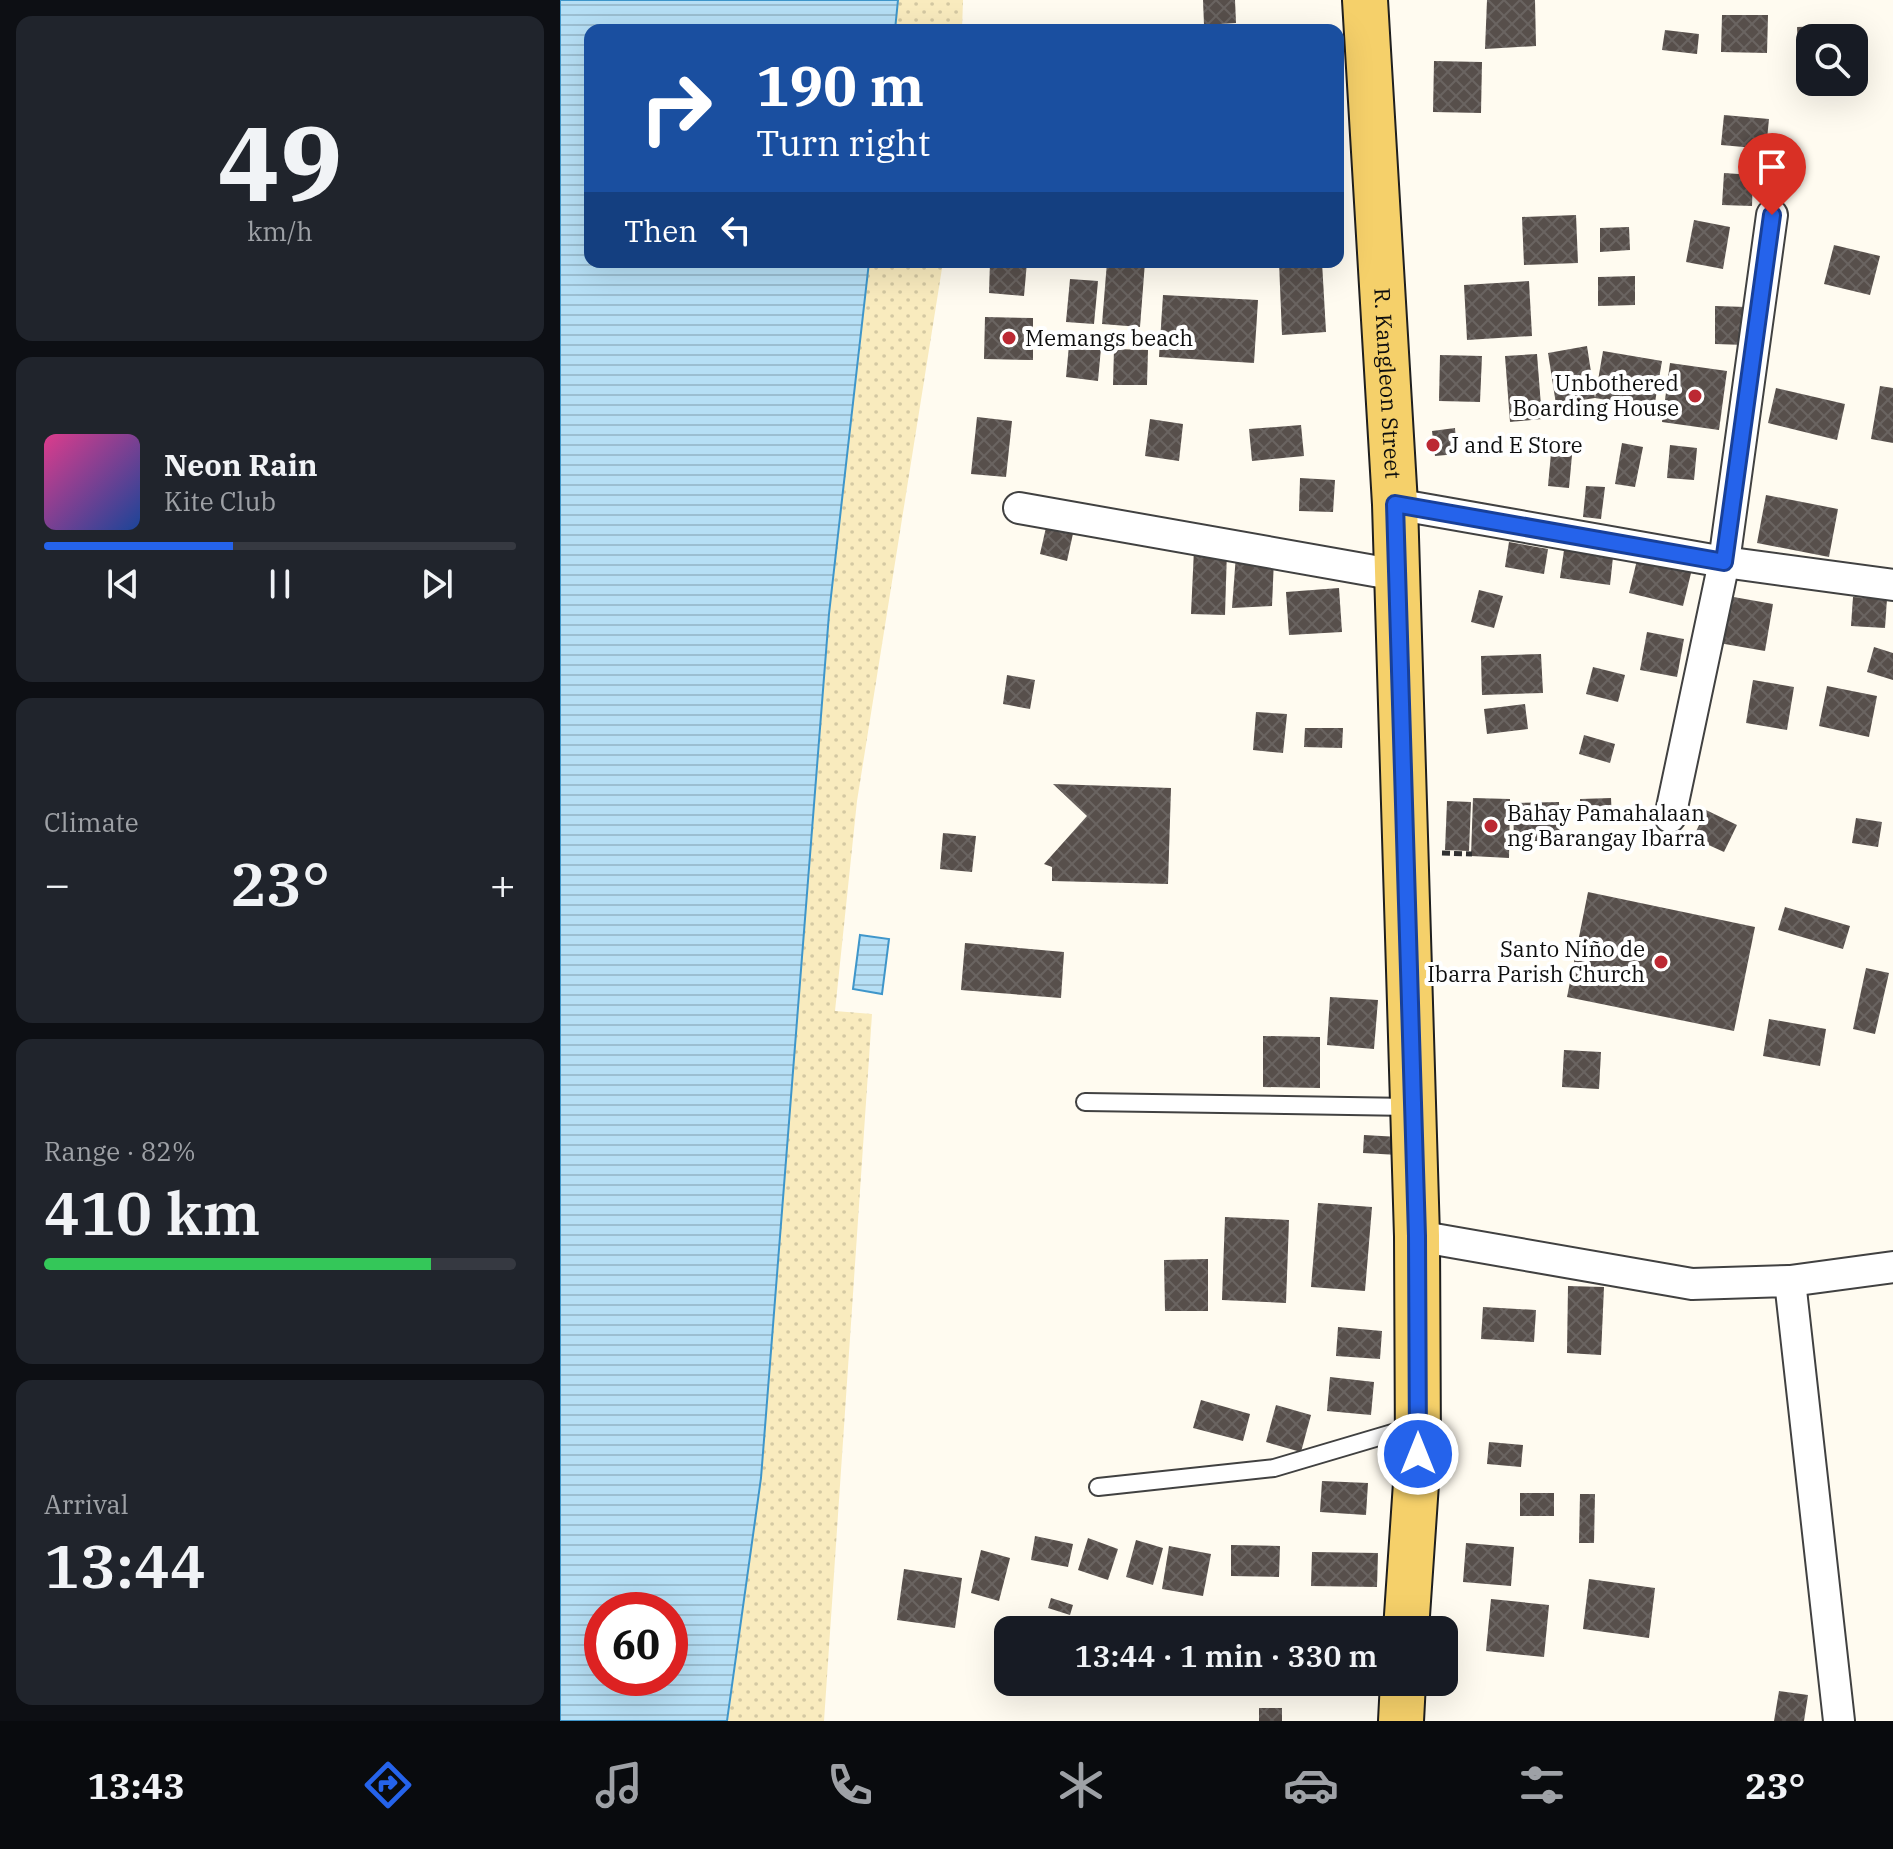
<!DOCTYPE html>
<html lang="en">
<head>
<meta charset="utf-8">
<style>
  :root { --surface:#171b24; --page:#20242c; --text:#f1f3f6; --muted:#9ea1a6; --line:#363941; --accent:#2563eb }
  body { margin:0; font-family:"IBM Plex Serif",serif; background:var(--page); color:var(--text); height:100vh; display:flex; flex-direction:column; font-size:30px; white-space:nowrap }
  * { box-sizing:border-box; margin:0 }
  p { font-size:26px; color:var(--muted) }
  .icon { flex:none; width:44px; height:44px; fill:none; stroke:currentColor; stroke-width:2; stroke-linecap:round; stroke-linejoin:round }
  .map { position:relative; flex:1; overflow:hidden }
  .side { display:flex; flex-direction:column; gap:16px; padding:16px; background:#0d0f14; width:560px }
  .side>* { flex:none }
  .top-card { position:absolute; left:24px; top:24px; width:760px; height:244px; border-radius:16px; box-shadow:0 8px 32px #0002; background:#1a4fa0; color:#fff; overflow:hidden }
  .controls { position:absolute; left:1236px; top:24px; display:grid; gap:16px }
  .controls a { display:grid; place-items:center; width:72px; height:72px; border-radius:16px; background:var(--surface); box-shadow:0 8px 32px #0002; font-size:40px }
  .speed { position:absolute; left:24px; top:1592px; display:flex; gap:16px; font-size:40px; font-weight:700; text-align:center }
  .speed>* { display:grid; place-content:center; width:104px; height:104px; border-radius:50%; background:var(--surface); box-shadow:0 8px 32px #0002; line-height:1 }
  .speed .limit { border:12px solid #d22; background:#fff; color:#111 }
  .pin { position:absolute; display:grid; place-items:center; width:68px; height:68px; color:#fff; margin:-82px -34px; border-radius:50% 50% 50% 0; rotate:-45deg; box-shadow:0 0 8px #0007 }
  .pin .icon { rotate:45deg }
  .me { position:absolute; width:88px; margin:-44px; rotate:0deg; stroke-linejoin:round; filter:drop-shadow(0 0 6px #0008) }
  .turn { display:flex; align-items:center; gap:28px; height:168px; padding:0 40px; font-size:36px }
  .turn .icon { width:104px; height:104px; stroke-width:2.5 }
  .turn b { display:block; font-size:56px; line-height:68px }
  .then { display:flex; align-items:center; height:76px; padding:0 40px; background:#0003; gap:16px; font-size:30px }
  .big { font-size:60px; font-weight:600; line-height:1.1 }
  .side .tile { flex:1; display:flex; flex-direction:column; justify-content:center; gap:12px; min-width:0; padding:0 28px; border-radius:16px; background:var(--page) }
  .side .dial { align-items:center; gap:0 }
  .dial b { font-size:104px; line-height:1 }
  .song { display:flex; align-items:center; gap:24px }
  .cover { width:96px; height:96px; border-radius:12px; background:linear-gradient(135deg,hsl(330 70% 55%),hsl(220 70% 35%)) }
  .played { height:8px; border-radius:4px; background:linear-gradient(90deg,var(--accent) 40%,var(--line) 40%) }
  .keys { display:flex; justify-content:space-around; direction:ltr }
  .heat { display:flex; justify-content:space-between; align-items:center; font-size:44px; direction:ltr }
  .charge { height:12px; border-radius:6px; background:linear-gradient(90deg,#34c759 82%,var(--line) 0) }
  .trip { position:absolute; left:434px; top:1616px; width:464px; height:80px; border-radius:16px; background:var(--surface); box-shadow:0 8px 32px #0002; font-weight:600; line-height:80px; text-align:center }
  .tabs { display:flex; height:128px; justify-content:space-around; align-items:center; background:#090b0e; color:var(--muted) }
  .tabs .icon { width:56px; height:56px }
  .tabs .active { color:var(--accent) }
  .tabs b { font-size:36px; color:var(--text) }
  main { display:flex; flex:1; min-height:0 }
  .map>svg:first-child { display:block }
  .sand { fill:url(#sand-dots) }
  .water { fill:url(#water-rules); stroke:#3f96ca; stroke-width:2; fill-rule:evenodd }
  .building { fill:url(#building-cross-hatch) }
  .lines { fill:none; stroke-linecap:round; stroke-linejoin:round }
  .lane-casing { stroke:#414141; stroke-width:20 }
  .street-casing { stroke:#414141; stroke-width:34 }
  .primary-casing { stroke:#1f1f1f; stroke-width:48 }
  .path { stroke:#303030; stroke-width:5; stroke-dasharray:8 4; stroke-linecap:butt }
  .lane { stroke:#fff; stroke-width:16 }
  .street { stroke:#fff; stroke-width:30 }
  .primary { stroke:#f5d06a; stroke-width:44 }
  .route-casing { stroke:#184099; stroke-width:20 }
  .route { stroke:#2563eb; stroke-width:14 }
  .poi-dot { fill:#bc2933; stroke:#fff; stroke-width:3 }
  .labels { text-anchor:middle; stroke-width:8; stroke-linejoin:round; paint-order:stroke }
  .poi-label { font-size:22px; fill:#0e0e0e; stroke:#fff; text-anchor:start }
  .street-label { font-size:22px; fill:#0e0e0e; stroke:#fff }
</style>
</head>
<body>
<main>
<section class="side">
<div class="tile dial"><b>49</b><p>km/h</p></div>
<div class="tile">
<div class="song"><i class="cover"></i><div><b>Neon Rain</b><p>Kite Club</p></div></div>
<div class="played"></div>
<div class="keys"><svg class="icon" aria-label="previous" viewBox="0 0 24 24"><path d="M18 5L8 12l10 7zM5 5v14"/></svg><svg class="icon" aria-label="pause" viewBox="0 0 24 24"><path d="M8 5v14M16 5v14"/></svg><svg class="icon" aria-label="next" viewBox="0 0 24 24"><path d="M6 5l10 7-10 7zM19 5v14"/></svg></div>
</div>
<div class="tile"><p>Climate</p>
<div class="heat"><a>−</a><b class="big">23°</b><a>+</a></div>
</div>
<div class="tile"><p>Range · 82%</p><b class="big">410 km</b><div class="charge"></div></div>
<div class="tile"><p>Arrival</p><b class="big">13:44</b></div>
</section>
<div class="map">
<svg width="1333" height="1721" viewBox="0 0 1333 1721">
  <defs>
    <pattern id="sand-dots" width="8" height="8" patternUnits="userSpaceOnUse" patternTransform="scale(2)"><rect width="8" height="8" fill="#f9ebbe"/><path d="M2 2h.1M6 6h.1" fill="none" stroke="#d4c8a2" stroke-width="1.8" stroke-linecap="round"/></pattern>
    <pattern id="water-rules" width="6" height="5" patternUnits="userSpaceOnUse" patternTransform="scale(2)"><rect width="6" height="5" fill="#b6dff5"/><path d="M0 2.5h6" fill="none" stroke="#9bbed1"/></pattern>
    <pattern id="building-cross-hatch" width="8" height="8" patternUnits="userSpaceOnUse" patternTransform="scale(2)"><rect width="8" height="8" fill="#574f4b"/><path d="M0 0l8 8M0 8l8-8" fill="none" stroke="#6a6461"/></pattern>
  </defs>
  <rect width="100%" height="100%" fill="#fffbf0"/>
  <!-- sand -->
  <g class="sand">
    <path d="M338,0h65l-1,30h-67z"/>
    <path d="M309,262h74l-86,539 -22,210 37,3 -48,707h-96l33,-243 68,-864z"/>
  </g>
  <!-- water -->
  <g class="water">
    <path d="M0,0h338l-3,30h-305v232h279l-40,352 -68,864 -34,243h-167zM42,1610h68v68h-68z"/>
    <path d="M300,935l29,4 -7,55 -29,-5z"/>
  </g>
  <!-- building -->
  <g class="building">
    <path d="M643,0h32l1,23 -32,2z"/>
    <path d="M927,0h48l1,46 -51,3z"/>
    <path d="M1162,15h46l-1,38 -46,-1z"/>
    <path d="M1267,26v12h-17v12h-12l-1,-23z"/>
    <path d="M1105,30l34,4 -2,20 -35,-4z"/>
    <path d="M874,61l48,1 -1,51 -48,-1z"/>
    <path d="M1164,115l45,4 -3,30 -45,-4z"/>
    <path d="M1164,173l29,2 -1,31 -30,-1z"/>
    <path d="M1016,215l2,48 -54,2 -2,-48z"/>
    <path d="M1134,220l36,7 -7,42 -37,-7z"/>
    <path d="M1069,227l1,23 -30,2v-24z"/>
    <path d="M1274,245l46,11 -10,39 -46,-11z"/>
    <path d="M430,262h37l-3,34 -35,-3z"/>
    <path d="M547,262h38l-5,65 -38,-3z"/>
    <path d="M719,262h43l4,70 -44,3z"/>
    <path d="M1075,276v29l-37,1v-29z"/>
    <path d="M510,279l28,2 -4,43 -28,-2z"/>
    <path d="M969,281l3,55 -65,4 -3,-55z"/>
    <path d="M603,295l95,5 -4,63 -95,-6z"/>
    <path d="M1155,306l31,1 -1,38 -30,-1z"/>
    <path d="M425,317l48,1v42l-49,-1z"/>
    <path d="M509,345l32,3 -3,33 -32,-4z"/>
    <path d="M1027,346l8,52 -39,6 -8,-51z"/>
    <path d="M554,349l34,1 -1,35h-34z"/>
    <path d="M1043,351l59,10 -8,47 -59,-10z"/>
    <path d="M977,354l5,65 -32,3 -5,-66z"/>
    <path d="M880,355l42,1 -2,46 -41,-1z"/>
    <path d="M1110,363l57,8 -8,59 -57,-8z"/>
    <path d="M1320,386l13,2v55l-22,-4z"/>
    <path d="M1216,388l69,16 -8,36 -69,-17z"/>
    <path d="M417,417l35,4 -6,56 -35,-3z"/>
    <path d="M590,419l33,5 -4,37 -34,-5z"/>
    <path d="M741,425l3,31 -52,5 -3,-32z"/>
    <path d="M895,428l2,26 -22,2 -3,-25z"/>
    <path d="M992,442l21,2 -4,44 -21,-2z"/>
    <path d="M1062,443l21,4 -8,40 -20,-3z"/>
    <path d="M1110,445l27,3 -3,32 -27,-2z"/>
    <path d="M740,478l35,2 -2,32 -34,-1z"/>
    <path d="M1026,486l19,1 -4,32 -18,-2z"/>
    <path d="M1206,495l72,14 -9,48 -72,-14z"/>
    <path d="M487,523l27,6 -7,32 -27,-7z"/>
    <path d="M949,542l39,7 -4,25 -39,-7z"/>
    <path d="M634,549l33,1 -2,65 -34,-1z"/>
    <path d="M1004,550l49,7 -3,28 -50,-7z"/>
    <path d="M676,555l38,4 -2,47 -40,2z"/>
    <path d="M1078,556l54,13 -9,37 -54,-13z"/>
    <path d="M779,588l3,44 -53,3 -3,-43z"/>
    <path d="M919,590l24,6 -9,32 -23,-6z"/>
    <path d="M1168,596l45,8 -8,47 -46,-8z"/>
    <path d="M1293,597l34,2 -2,29 -34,-2z"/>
    <path d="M1087,632l37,7 -7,38 -37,-7z"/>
    <path d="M1314,647l19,6v27l-26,-8z"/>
    <path d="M981,654l2,39 -61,2 -1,-39z"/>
    <path d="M1033,667l32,8 -7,27 -32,-8z"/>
    <path d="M447,675l28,5 -5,29 -27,-5z"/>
    <path d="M1193,680l41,7 -7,43 -41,-7z"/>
    <path d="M1267,686l50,10 -8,41 -50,-11z"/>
    <path d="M965,704l3,25 -41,5 -3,-25z"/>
    <path d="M696,712l31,2 -4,39 -30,-3z"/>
    <path d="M745,728h38l-1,20 -38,-1z"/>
    <path d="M1024,735l31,9 -5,19 -31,-9z"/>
    <path d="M493,784l118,4 -3,96 -116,-3v-14l-8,-3 43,-48z"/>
    <path d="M913,798l37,1 -1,59 -38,-2z"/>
    <path d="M1051,798l1,21 -32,1v-21z"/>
    <path d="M887,801l24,1 -2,49 -24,-1z"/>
    <path d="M999,802l1,39h-46l-1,-38z"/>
    <path d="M1146,810l31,15 -13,27 -31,-14z"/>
    <path d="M1296,818l26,4 -4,25 -26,-4z"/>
    <path d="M383,833l33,3 -4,36 -32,-3z"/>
    <path d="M1028,892l167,35 -21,104 -167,-34z"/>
    <path d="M1225,907l65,19 -7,23 -65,-19z"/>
    <path d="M405,943l99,9 -3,46 -100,-8z"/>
    <path d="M1306,968l23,5 -14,61 -22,-5z"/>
    <path d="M770,997l48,3 -4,49 -47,-4z"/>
    <path d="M1209,1019l57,10 -6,37 -57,-10z"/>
    <path d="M703,1036l57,1v51l-57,-1z"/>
    <path d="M1004,1050l37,2 -2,37 -37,-2z"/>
    <path d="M804,1135l35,2 -1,18 -35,-2z"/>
    <path d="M758,1203l54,4 -7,84 -54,-4z"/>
    <path d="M665,1217l64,3 -3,83 -64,-3z"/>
    <path d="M648,1259v52h-43l-1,-51z"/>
    <path d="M1008,1286l36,1 -3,68 -34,-2z"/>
    <path d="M923,1307l53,3 -2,32 -53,-3z"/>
    <path d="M778,1327l44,4 -2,28 -44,-3z"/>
    <path d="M770,1377l44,5 -3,33 -44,-4z"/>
    <path d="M641,1400l49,14 -7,27 -50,-13z"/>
    <path d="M716,1405l35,10 -10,37 -35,-10z"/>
    <path d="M929,1442l34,3 -2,22 -34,-3z"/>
    <path d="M762,1481l46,2 -2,32 -46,-3z"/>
    <rect x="960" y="1493" width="34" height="23"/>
    <path d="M1020,1494h15l-1,49h-15z"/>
    <path d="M475,1536l38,8 -5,23 -37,-7z"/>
    <path d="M528,1538l30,11 -10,31 -30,-10z"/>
    <path d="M576,1540l27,8 -10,37 -27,-8z"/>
    <path d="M906,1543l48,4 -3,39 -48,-4z"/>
    <path d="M671,1545l49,1 -1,31 -48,-1z"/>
    <path d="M609,1546l42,8 -8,42 -41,-7z"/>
    <path d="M421,1550l29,8 -11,43 -28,-8z"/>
    <path d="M752,1552l66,1 -1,34 -66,-1z"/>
    <path d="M344,1569l58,9 -7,50 -58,-8z"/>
    <path d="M1029,1579l66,9 -6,50 -66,-9z"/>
    <path d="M491,1598l22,7 -3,10 -22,-7z"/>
    <path d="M931,1599l58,6 -5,52 -58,-6z"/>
    <path d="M1219,1691l29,4 -4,26h-30z"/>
    <rect x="699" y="1708" width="23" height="13"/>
  </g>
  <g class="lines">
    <defs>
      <g id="lane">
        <path d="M525,1102l326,5"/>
        <path d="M538,1487l176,-19 142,-42"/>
      </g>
      <g id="street">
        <path d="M835,504l329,58 169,23"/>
        <path d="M459,508l378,67"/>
        <path d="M1110,817l54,-255 48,-347"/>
        <path d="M857,1236l275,48 98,-3 49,440"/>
        <path d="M1230,1281l103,-14"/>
      </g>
      <g id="primary">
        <path id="s1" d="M805,0l30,504 22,732 1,218 -12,176"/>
        <path d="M841,1721l2,-39"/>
      </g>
    </defs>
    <!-- lane casing -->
    <use href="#lane" class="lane-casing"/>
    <!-- street casing -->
    <use href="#street" class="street-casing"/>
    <!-- primary casing -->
    <use href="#primary" class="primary-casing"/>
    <!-- path -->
    <path class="path" d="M882,853l30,1"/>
    <!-- lane -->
    <use href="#lane" class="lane"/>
    <!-- street -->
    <use href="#street" class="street"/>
    <!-- primary -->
    <use href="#primary" class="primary"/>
  </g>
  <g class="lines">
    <defs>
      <path id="route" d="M858,1454l-1,-218 -22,-732 329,58 48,-347"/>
    </defs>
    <!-- route casing -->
    <use href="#route" class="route-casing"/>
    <!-- route -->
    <use href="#route" class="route"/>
  </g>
  <!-- markers -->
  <g class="poi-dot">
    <circle cx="449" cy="338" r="8"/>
    <circle cx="1135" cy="396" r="8"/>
    <circle cx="873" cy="445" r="8"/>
    <circle cx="931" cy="826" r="8"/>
    <circle cx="1101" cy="962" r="8"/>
  </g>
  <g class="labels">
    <!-- poi labels -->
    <g class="poi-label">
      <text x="465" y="346">Memangs beach</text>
      <text x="1119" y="391" text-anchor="end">Unbothered<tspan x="1119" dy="25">Boarding House</tspan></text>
      <text x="889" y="453">J and E Store</text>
      <text x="947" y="821">Bahay Pamahalaan<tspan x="947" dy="25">ng Barangay Ibarra</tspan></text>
      <text x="1085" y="957" text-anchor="end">Santo Niño de<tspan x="1085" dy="25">Ibarra Parish Church</tspan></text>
    </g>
    <!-- street labels -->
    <g class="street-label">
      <text dy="8" stroke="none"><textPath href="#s1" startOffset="384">R. Kangleon Street</textPath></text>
    </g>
  </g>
</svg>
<div class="controls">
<a><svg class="icon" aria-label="search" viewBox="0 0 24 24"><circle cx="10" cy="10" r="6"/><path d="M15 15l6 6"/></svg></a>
</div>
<div class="speed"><div class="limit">60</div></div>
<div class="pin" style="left:1212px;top:215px;background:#d93025"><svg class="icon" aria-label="arrive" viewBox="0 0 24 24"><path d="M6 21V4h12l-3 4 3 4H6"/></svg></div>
<svg class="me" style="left:858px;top:1454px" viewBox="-20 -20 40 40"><circle r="17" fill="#2563eb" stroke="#fff" stroke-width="3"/><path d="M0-11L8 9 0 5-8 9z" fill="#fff"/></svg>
<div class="trip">13:44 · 1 min · 330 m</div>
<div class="top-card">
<div class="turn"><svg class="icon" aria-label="right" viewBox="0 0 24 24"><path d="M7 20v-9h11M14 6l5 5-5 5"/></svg><div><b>190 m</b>Turn right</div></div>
<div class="then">Then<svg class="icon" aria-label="left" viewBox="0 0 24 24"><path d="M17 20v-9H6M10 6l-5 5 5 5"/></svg></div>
</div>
</div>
</main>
<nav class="tabs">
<b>13:43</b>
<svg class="icon active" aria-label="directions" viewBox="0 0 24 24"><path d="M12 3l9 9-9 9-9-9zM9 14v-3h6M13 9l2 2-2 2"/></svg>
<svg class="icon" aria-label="music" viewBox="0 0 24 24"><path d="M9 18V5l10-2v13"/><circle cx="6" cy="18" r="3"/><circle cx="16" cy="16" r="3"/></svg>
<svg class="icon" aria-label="phone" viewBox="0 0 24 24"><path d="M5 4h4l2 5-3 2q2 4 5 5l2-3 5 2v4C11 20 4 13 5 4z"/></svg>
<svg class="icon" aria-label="climate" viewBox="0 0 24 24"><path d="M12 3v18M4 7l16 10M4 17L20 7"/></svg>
<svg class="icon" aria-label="car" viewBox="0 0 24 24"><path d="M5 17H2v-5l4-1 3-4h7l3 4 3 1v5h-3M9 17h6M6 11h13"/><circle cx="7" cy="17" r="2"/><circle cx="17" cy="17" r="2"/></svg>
<svg class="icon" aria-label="filters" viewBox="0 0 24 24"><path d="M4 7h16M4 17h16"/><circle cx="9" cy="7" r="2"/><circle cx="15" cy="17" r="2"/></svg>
<b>23°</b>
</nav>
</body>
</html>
